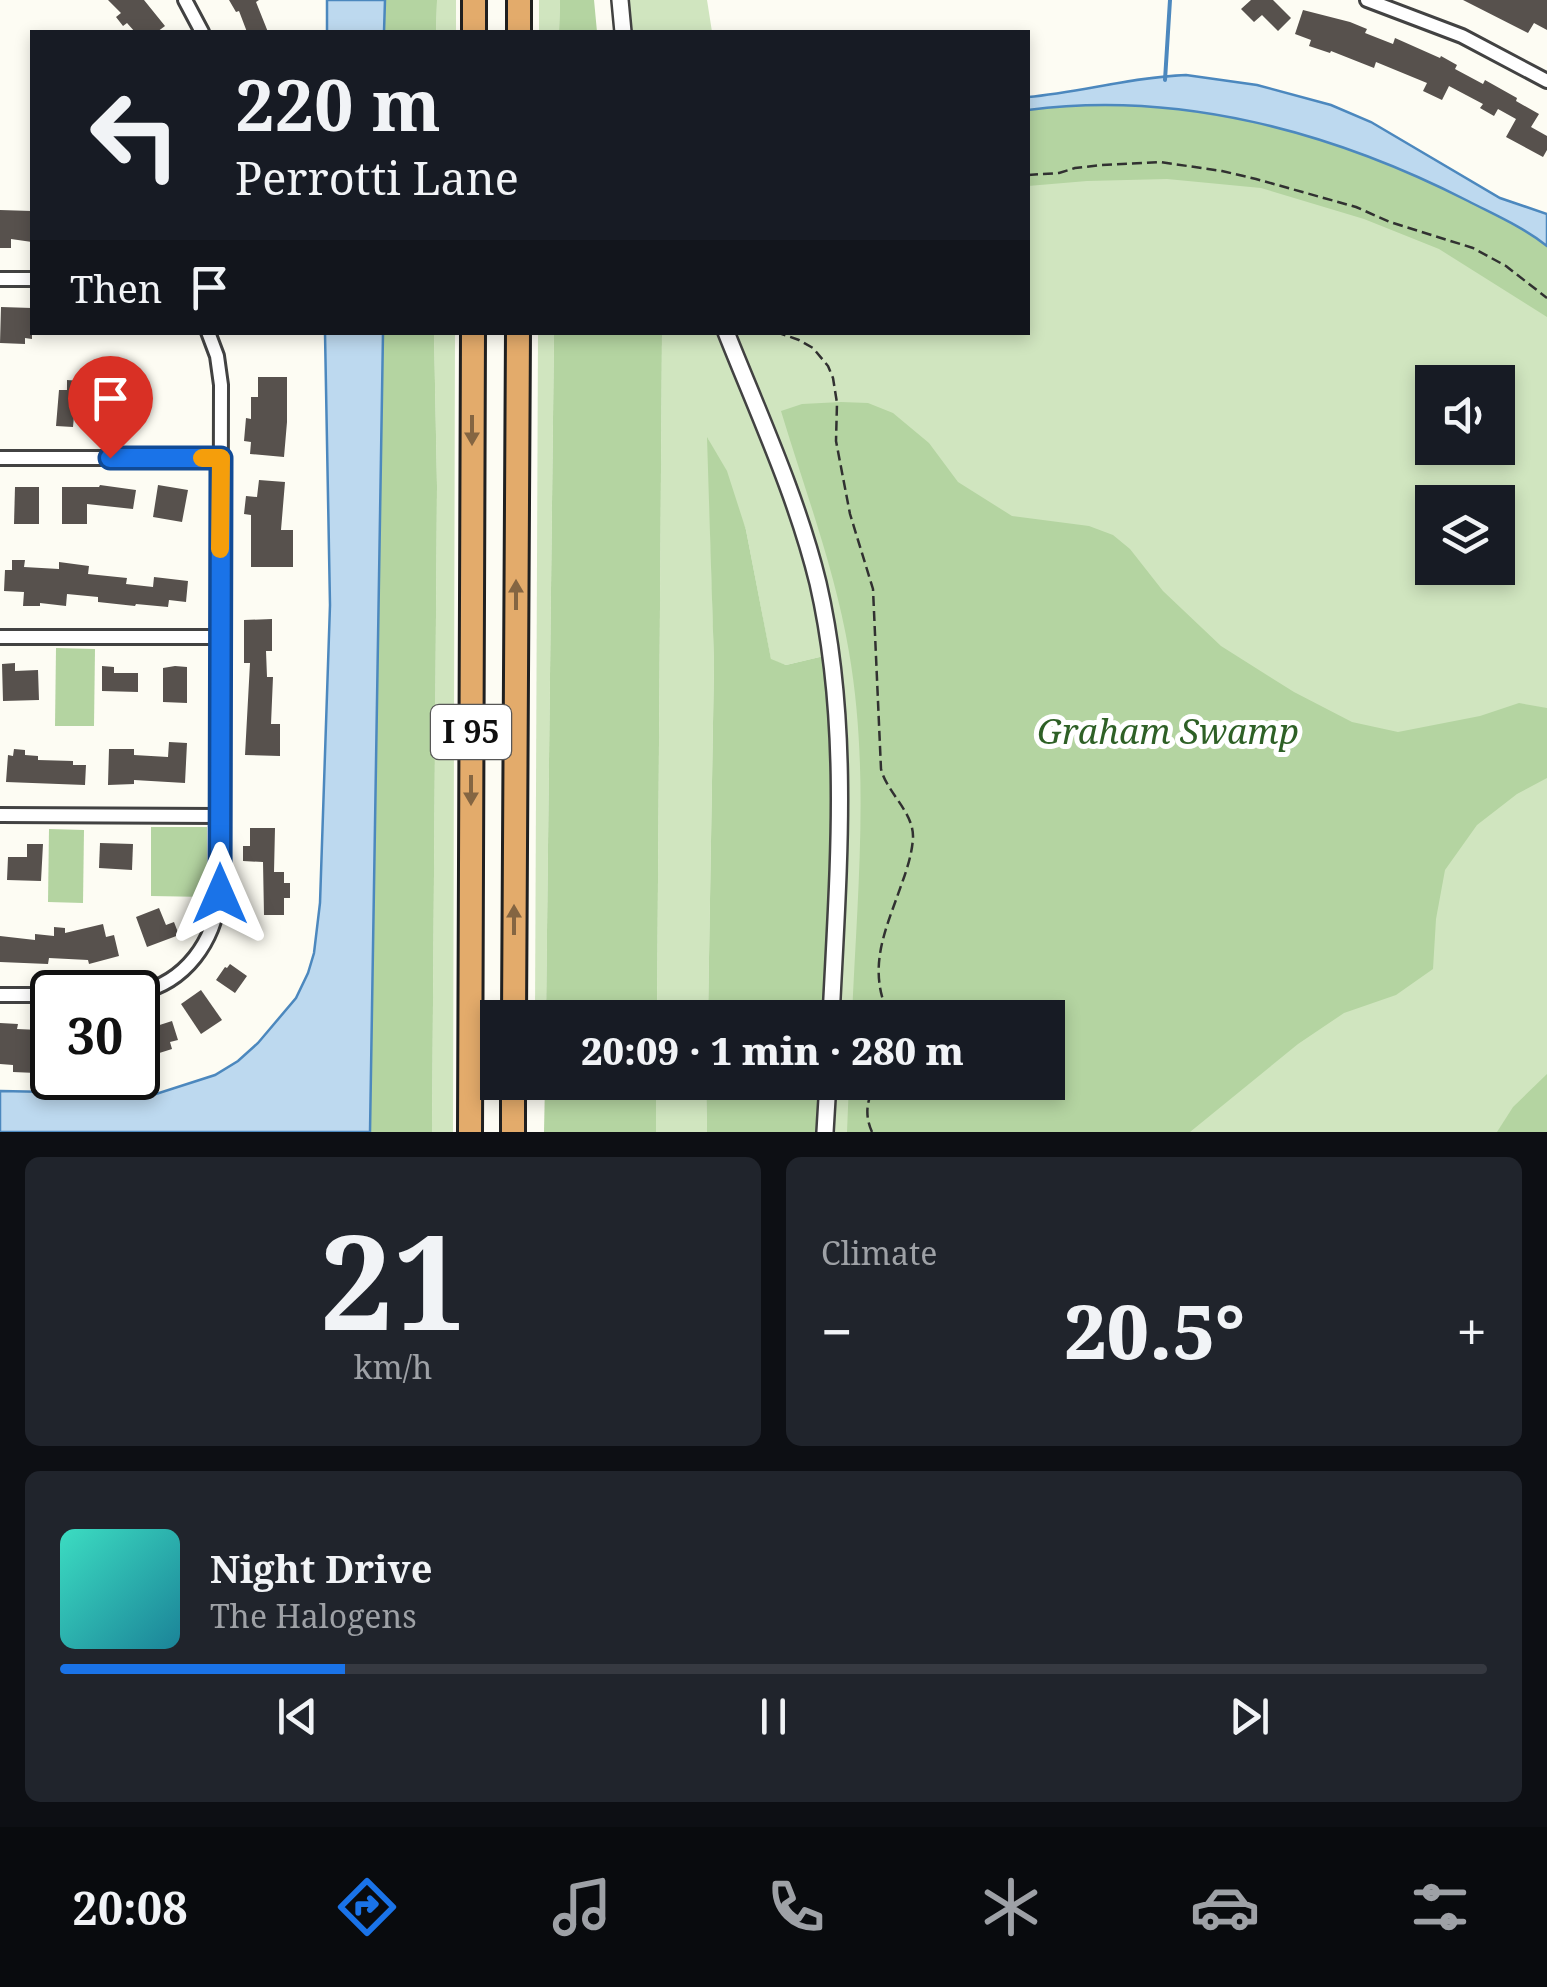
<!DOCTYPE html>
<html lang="en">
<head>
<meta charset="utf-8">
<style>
  :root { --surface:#171b24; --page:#20242c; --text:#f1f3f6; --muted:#9ea1a6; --line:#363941; --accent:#1a73e8 }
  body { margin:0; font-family:"Noto Serif",serif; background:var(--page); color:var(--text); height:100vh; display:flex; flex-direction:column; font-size:38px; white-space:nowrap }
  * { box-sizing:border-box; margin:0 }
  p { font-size:32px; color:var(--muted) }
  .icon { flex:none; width:55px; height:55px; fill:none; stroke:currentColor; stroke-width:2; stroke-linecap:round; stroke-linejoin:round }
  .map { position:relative; height:1132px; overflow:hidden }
  .details { display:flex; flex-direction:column; gap:25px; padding:25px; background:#0d0f14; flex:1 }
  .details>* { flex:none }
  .guide { position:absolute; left:30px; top:30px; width:1000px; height:305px; border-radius:0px; box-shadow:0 5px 15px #0003; background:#171b24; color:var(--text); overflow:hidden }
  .fabs { position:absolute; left:1415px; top:365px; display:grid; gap:20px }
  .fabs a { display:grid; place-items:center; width:100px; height:100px; border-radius:0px; background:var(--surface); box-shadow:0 5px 15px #0003; font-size:50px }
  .speed { position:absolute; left:30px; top:970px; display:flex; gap:20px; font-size:50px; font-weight:700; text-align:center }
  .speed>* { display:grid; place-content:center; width:130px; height:130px; border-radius:50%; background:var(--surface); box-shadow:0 5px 15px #0003; line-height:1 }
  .speed .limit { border:5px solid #111; border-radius:15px; background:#fff; color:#111 }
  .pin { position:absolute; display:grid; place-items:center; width:85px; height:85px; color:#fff; margin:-102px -42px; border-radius:50% 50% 50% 0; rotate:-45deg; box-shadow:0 0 10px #0007 }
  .pin .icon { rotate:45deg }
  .me { position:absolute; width:110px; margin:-55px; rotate:0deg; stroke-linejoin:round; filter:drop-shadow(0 0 8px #0008) }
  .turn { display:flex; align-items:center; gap:35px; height:210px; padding:0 40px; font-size:45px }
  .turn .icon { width:130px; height:130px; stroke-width:2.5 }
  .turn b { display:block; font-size:70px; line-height:85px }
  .then { display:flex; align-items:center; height:95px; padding:0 40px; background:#0003; gap:20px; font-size:38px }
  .big { font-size:75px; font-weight:800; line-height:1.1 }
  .details .widget { flex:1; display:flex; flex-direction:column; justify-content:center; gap:15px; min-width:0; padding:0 35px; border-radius:15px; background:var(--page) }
  .details .dial { align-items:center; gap:0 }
  .dial b { font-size:130px; line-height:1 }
  .song { display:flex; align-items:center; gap:30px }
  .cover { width:120px; height:120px; border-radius:15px; background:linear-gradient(135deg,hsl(170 70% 55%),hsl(190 70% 35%)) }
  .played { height:10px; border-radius:5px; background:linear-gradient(90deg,var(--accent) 20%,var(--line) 20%) }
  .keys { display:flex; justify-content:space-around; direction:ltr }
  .heat { display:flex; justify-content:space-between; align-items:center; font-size:55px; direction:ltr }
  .details .tiles { flex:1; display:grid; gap:25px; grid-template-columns:1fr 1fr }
  .widget:last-child { grid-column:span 2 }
  .trip { position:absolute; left:480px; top:1000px; width:585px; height:100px; border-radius:0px; background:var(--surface); box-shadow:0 5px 15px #0003; font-weight:800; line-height:100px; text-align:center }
  .tab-bar { display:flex; height:160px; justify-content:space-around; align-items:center; background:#090b0e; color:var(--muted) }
  .tab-bar .icon { width:70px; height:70px }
  .tab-bar .current { color:var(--accent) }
  .tab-bar b { font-size:45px; color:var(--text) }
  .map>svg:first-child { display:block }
  .green { fill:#d0e5bf; fill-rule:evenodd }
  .forest { fill:#b4d4a1 }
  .water { fill:#bdd9ef; stroke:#4c88be; stroke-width:2.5 }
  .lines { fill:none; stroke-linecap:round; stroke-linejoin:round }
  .stream { stroke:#4c88be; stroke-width:4 }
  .building { fill:#57514d }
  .minor-casing { stroke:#424242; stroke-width:18 }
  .tertiary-casing { stroke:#424242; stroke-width:20 }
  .motorway-casing { stroke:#202020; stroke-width:28 }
  .path { stroke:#313131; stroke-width:2.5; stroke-dasharray:10 5; stroke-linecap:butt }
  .minor { stroke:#fff; stroke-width:12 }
  .tertiary { stroke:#fff; stroke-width:15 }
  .motorway { stroke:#e3ab6b; stroke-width:22 }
  .oneway { fill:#846542 }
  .route-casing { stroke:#114b97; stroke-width:25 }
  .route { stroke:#1a73e8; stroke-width:18 }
  .slow { stroke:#f59e0b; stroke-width:18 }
  .labels { text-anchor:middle; stroke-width:10; stroke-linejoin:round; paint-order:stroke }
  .shield { fill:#fff; stroke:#575757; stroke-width:2.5 }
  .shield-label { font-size:32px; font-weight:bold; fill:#0f0f0f }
  .park-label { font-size:35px; font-style:italic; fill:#2e6026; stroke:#fff }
</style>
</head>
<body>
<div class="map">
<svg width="1547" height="1132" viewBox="0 0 1547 1132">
  <rect width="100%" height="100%" fill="#fdfcf3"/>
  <!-- green -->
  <g class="green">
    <path d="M437,0h19v32h-20z"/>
    <path d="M539,0h21l-1,32h-20z"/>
    <path d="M627,0h80l5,32h-81z"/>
    <path d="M1028,110l399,70 86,44 34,22v886h-713l2,-49 212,-1v-64l-209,-1c5,-116 18,-243 1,-358 -16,-114 -60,-222 -106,-326l294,-1zM1432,382h66v66h-66zM1432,502h66v66h-66z"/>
    <path d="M455,332l-2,800h-21l5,-646 -3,-153z"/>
    <path d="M554,332l-8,685 -11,1 3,-685z"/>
    <path d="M662,333h55c27,66 58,133 79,202 12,40 20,81 28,121l-38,9 -15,-5 -25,-130 -38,-91 6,225 -6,353 -51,1z"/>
    <path d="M656,1083h50l1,49h-51z"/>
  </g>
  <!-- forest -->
  <g class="forest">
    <path d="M385,0h52l-1,32h-51z"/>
    <path d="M560,0h34l3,32h-38z"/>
    <path d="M1097,104c33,1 67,1 100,6 93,16 185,47 270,90 27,14 56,27 80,46v71l-108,-68 -75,-30 -103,-31 -94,-9 -80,2 -59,5v-76z"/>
    <path d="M383,333h51l3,153 -5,646h-62z"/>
    <path d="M554,333h108l-5,684h-111z"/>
    <path d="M841,402l27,1 25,10 36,30 29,39 54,34 77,10 24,9 17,14 33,42 58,55 73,46 58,30 46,10 82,-16 39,-13 28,5v70l-30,16 -40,31 -32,45 -9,49 -3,50 -37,26 -52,18 -46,31 -108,88h-343l2,-49 199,-1v-64l-196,-1c5,-121 18,-244 -3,-365 -14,-83 -44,-161 -68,-241l21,-7z"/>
    <path d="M707,437l20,34 19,59 25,129 15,6 38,-9 5,49 4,91 -9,221h-116l6,-353z"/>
    <path d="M56,648l39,1 -1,77h-39z"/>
    <path d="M151,827h56v70l-56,-1z"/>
    <path d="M49,829l35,1 -1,73 -35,-1z"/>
    <path d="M46,1011h6v67h32v15l-37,-1z"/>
    <path d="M1547,1074v58h-50l16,-25z"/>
    <path d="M545,1083h111v49h-112z"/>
    <path d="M706,1083h115l-2,49h-112z"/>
  </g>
  <!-- water -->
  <g class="water">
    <path d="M327,0h58l-1,32h-57z"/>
    <path d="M1186,75l71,10 74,20 40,17 129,76 47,16v32c-24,-19 -52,-31 -79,-45 -135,-69 -289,-111 -440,-91v-13c53,-5 105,-20 158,-22z"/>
    <path d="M325,333h58l-13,799h-370v-41l156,3 59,-19 23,-14 20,-18 38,-45 12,-25 6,-20 6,-50 10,-298z"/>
  </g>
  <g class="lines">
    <!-- stream -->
    <path class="stream" d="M1165,80l5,-80"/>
  </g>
  <!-- building -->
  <g class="building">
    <path d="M108,0h36l21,26 -8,6h-22l-8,-9 -4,3 -7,-9 5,-4z"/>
    <path d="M229,0h30l-3,2 12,30h-21l-8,-21 -3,1z"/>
    <path d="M1251,0h22l18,18 -13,13 -16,-16 -8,7 -13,-13z"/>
    <path d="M1463,0h84v30l-13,-7 -6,10z"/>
    <path d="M1303,10l47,12 17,7 -2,4 28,11 2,-6 45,20 1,-2 16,9 -2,4 28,15 2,-4 32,18 -1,3 23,13 -8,13 16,9v14l-4,7 -37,-20 10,-18 -18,-10 -4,7 -14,-8 3,-4 -34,-18 -7,14 -19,-9 4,-8 -51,-21 -2,6 -43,-17 -1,2 -21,-7 2,-6 -16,-6z"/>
    <path d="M0,210l32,1v31l-21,-3v9h-11z"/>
    <path d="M1,307l31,1v31l-7,-1v6l-25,-1z"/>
    <path d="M258,377h29v45l-3,35 -34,-3 1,-12 -7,-1 2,-23 5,1v-22h7z"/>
    <path d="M67,380l29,2 -3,35 -19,-1 -1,11 -17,-1 3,-36h8z"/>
    <path d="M259,480l26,2 -4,48h12v37h-42v-52l-7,-1 2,-18 11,1z"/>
    <path d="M100,485l36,5 -3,19 -46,-5v20h-25v-37h37z"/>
    <path d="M158,485l30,5 -6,32 -29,-5z"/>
    <path d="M15,487h24v37h-25z"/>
    <path d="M12,560h13l-1,7 35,2v-7l30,4 -1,8 39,4 -1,6 27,3 1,-10 34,4 -2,21 -17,-2 -1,7 -32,-3 -1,2 -37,-4v-5l-31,-3 -1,12 -26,-3v3h-17l1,-14 -20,-1 1,-21h7z"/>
    <path d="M272,619v32h-6l1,26h6l-2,47h9v32l-35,-1 5,-92h-6v-43z"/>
    <path d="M15,663v8l23,-1 1,30 -36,1 -1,-37z"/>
    <path d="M102,666l12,1v6h24v19l-36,-1z"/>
    <path d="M175,666l12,1v36l-24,-1v-34z"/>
    <path d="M169,742l18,1 -2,40 -51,-3v4l-26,1 1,-36h25v6l34,2z"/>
    <path d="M14,749l11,1v5l13,1v4l35,1v4h13l-1,20 -79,-3 2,-27 5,1z"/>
    <path d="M250,828h25l-1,44h10v11h6v15h-6v17h-20l-1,-53 -20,-1v-15h7z"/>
    <path d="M100,843l33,1 -1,26 -33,-2z"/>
    <path d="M27,844h16l-2,37 -34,-1 1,-23h19z"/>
    <path d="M159,908l7,17 8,-3 5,13 -32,12 -11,-30z"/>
    <path d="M103,924l3,13 8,-2 5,21 -30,8 -1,-4 -39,-2 -1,6 -48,-2v-26l35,4v-6l19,2v-9l11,1v5z"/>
    <path d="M230,964l17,12 -12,17 -19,-13 9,-13 2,1z"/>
    <path d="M201,990l21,30 -21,14 -20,-30z"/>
    <path d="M172,1021l6,19 -8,2 2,7 -19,6 -2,-6 -9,3 -4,-20z"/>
    <path d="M0,1023l18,1 -1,5 22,1 -3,43 -23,-1v-7l-13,-1z"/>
  </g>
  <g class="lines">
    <defs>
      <g id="minor">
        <path d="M185,0l17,32"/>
        <path d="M1367,0l95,36 85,45"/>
        <path d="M0,279h32"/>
        <path d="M0,458h221"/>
        <path d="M0,637h220"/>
        <path d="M0,815l219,1"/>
        <path d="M138,993c48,-11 76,-51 82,-99l1,-509 -4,-29 -9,-24"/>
        <path d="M0,995h52"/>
      </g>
      <g id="tertiary">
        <path d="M620,0l3,32"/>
        <path d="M726,332c33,83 71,165 92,251 33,143 20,289 13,435"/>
        <path d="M825,1132l3,-50"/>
      </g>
      <g id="motorway">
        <path d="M474,32v-32"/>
        <path d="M519,32v-32"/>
        <path d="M514,1018l4,-686"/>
        <path d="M470,1132l3,-800"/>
        <path d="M513,1132v-50"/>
      </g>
    </defs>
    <!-- minor casing -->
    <use href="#minor" class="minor-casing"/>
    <!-- tertiary casing -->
    <use href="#tertiary" class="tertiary-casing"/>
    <!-- motorway casing -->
    <use href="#motorway" class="motorway-casing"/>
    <!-- path -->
    <g class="path">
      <path d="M1028,175l31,-2 16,-5 27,-3 58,-3 62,9 34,8 100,28 34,15 83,26 33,18 41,32"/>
      <path d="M776,332l23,8 14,8 15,18 5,12 4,25 -1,38 14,73 23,75 8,180c6,24 33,43 32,69 -1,16 -6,31 -11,45 -17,49 -36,85 -12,135"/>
      <path d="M872,1132c-8,-18 -5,-32 4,-50"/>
    </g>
    <!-- minor -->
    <use href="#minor" class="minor"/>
    <!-- tertiary -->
    <use href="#tertiary" class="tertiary"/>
    <!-- motorway -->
    <use href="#motorway" class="motorway"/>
  </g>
  <!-- one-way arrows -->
  <defs><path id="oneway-solid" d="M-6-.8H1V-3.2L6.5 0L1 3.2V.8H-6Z" transform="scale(2.5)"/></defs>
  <g class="oneway">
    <use href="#oneway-solid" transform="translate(472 430) rotate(90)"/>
    <use href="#oneway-solid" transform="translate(516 595) rotate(-90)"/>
    <use href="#oneway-solid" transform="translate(471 790) rotate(90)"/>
    <use href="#oneway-solid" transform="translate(514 920) rotate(-90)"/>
  </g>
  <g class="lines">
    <defs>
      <path id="route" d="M110,458h111l-1,436"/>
    </defs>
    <!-- route casing -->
    <use href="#route" class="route-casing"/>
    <!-- route -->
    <use href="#route" class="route"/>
    <!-- slow -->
    <path class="slow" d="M202,458h19l-1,91"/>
  </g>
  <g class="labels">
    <!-- shield labels -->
    <rect class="shield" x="431" y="705" width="80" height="54" rx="8"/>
    <g class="shield-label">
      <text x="471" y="743">I 95</text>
    </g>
    <!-- park labels -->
    <g class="park-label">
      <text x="1168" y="744">Graham Swamp</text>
    </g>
  </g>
</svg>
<div class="fabs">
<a><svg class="icon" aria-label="sound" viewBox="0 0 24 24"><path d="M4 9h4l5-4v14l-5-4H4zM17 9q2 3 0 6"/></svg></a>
<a><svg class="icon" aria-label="layers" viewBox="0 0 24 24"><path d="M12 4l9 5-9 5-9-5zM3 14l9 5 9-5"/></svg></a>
</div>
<div class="speed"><div class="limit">30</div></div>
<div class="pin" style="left:110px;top:458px;background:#d93025"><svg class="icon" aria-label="arrive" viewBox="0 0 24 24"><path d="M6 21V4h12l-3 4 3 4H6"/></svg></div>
<svg class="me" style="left:220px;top:894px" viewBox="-20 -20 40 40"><path d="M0-17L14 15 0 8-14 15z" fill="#1a73e8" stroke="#fff" stroke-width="4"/></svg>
<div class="trip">20:09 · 1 min · 280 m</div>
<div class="guide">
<div class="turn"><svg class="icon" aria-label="left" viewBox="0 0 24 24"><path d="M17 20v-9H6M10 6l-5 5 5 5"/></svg><div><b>220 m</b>Perrotti Lane</div></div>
<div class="then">Then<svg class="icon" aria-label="arrive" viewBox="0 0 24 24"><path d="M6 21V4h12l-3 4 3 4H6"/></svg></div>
</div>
</div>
<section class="details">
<div class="tiles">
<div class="widget dial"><b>21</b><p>km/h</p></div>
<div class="widget"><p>Climate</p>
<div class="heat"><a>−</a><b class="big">20.5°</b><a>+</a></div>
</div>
<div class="widget">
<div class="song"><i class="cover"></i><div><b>Night Drive</b><p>The Halogens</p></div></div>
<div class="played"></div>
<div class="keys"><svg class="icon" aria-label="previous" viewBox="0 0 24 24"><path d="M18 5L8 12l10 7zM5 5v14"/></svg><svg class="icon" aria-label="pause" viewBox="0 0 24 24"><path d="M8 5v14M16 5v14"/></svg><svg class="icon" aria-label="next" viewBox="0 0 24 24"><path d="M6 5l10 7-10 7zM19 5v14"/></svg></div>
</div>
</div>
</section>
<nav class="tab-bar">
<b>20:08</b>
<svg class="icon current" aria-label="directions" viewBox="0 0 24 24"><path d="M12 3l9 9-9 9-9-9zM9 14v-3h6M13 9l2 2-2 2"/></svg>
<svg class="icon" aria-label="music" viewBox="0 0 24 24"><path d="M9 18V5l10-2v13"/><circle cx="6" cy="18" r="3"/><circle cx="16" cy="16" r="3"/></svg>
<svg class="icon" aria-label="phone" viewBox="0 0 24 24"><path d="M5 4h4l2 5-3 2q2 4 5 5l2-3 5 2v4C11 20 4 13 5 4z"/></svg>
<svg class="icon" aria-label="climate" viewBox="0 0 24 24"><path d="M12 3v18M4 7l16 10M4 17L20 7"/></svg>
<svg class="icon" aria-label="car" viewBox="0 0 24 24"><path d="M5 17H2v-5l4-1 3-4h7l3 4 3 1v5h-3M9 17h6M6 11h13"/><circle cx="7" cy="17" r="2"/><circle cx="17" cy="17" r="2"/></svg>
<svg class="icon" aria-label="filters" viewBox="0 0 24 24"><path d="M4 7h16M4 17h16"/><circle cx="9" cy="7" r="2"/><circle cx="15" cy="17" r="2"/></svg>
</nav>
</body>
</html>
